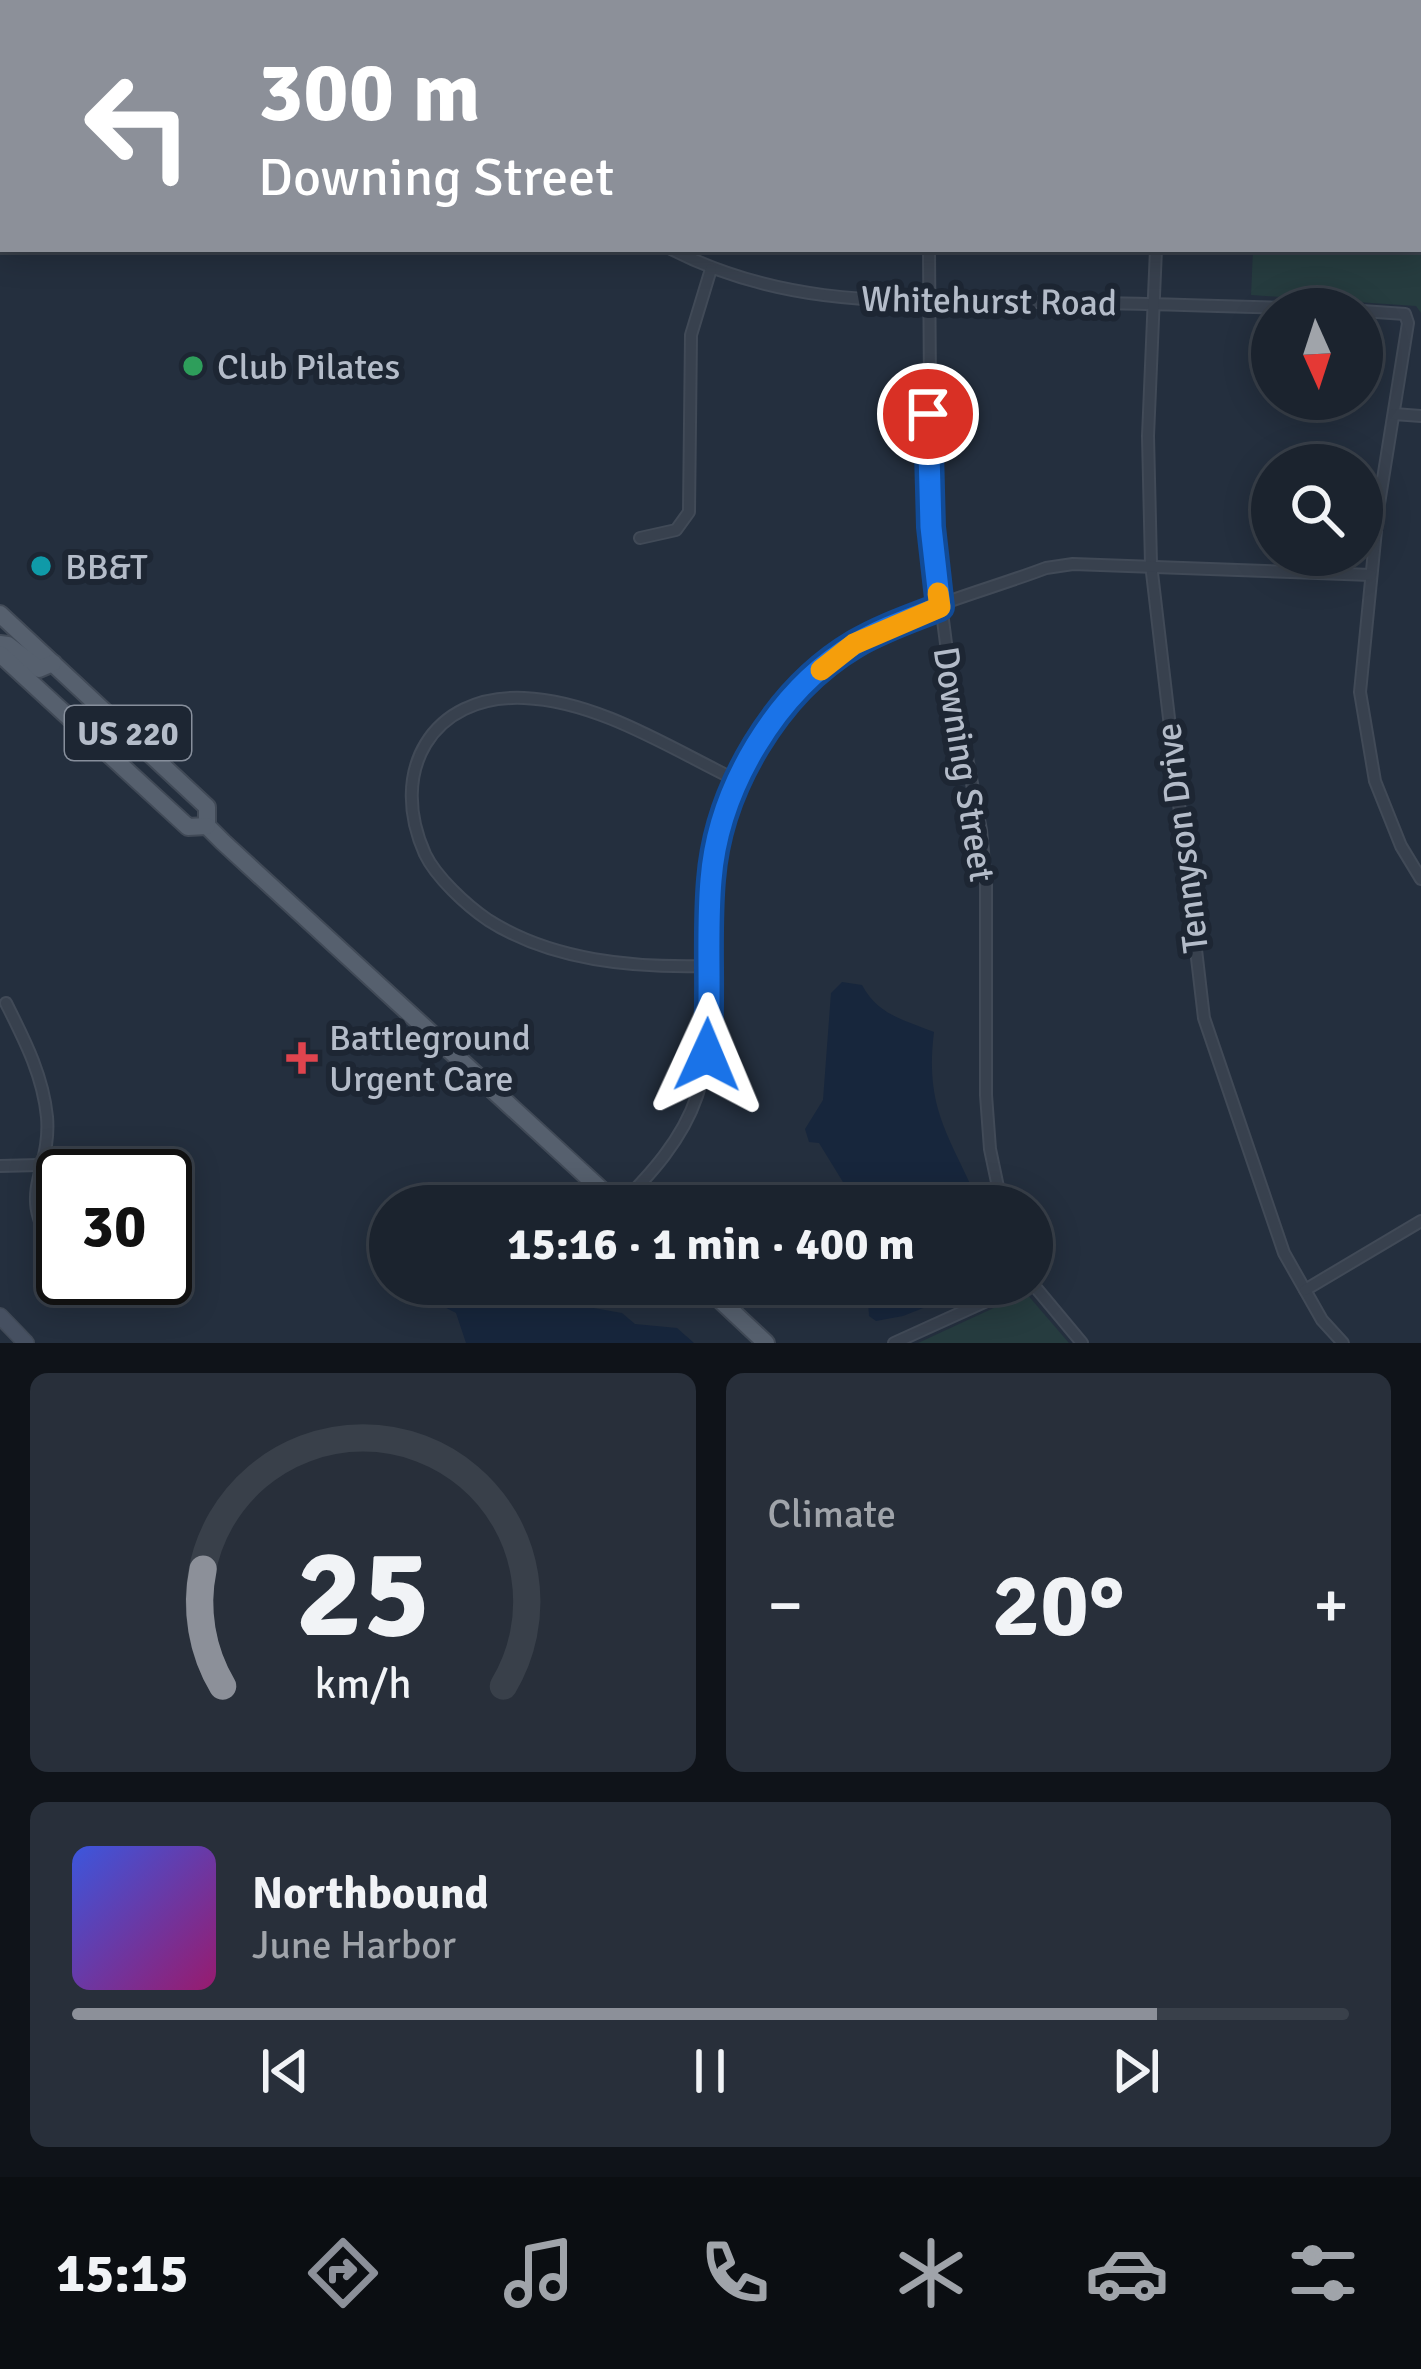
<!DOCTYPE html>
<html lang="en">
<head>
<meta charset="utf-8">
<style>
  :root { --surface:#1b232e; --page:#282f3a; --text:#f1f3f6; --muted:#a0a4aa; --line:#39404a; --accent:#8c9099 }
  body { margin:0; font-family:Signika,sans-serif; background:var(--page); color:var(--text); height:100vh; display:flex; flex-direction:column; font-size:45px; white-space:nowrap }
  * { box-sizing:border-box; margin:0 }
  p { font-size:39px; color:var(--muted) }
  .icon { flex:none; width:66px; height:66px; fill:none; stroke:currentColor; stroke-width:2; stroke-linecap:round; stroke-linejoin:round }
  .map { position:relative; height:1343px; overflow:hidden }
  .details { display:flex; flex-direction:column; gap:30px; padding:30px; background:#0f1319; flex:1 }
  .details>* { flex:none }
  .hud { position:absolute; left:0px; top:0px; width:1422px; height:252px; box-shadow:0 6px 30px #0003,0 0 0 3px var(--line); background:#8c9099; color:#fff; overflow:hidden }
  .needle { width:78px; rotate:177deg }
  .tools { position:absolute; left:1251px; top:288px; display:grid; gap:24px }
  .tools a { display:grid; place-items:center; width:132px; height:132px; border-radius:50%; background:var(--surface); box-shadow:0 6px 30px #0003,0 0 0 3px var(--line); font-size:60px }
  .speed { position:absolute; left:36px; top:1149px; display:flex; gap:24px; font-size:60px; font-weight:700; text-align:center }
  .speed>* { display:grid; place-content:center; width:156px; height:156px; border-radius:50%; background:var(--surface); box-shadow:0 6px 30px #0003,0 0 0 3px var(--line); line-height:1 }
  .speed .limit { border:6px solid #111; border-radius:18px; background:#fff; color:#111 }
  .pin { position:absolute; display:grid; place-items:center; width:102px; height:102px; color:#fff; margin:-51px; border:6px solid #fff; border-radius:50%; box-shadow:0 3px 12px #0007 }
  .me { position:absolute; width:132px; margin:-66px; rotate:1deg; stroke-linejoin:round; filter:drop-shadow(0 0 9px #0008) }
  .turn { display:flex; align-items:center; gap:42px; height:252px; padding:0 60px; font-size:54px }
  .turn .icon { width:156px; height:156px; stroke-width:2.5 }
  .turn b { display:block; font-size:84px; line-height:102px }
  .big { font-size:90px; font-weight:700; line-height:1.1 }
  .details .tile { flex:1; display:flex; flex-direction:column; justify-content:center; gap:18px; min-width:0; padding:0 42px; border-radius:18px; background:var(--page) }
  .details .dial { align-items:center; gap:0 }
  .dial svg { height:312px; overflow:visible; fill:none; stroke:var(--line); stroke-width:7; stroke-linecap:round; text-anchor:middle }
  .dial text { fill:var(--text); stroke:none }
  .song { display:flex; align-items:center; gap:36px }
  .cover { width:144px; height:144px; border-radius:18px; background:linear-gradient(135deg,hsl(230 70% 55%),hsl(320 70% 35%)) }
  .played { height:12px; border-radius:6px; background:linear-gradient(90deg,var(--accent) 85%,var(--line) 85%) }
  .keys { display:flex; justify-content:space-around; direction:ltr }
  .heat { display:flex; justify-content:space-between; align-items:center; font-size:66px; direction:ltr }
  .details .tiles { flex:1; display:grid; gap:30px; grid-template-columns:1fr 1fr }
  .tile:last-child { grid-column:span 2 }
  .trip { position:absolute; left:369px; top:1185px; width:684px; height:120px; border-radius:60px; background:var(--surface); box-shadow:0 6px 30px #0003,0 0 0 3px var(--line); font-weight:700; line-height:120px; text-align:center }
  .dock { display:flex; height:192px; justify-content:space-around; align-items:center; background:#0b0e12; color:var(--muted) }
  .dock .icon { width:84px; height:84px }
  .dock .selected { color:var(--accent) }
  .dock b { font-size:54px; color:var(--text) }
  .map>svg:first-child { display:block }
  .green { fill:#263c3f }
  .water { fill:#17263c }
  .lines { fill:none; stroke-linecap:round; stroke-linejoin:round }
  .street-casing { stroke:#414a57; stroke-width:14 }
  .secondary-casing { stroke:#414a57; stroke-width:18 }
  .primary-casing { stroke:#414a57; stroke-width:20 }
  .street { stroke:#38414e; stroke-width:10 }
  .secondary { stroke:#465061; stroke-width:15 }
  .primary { stroke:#56606e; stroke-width:16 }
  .route-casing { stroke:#114b97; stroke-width:30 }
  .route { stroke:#1a73e8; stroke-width:21 }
  .slow { stroke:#f59e0b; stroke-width:21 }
  .leisure-dot { fill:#2e9e5b; stroke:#1d2633; stroke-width:4.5 }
  .culture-dot { fill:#0f9aa8; stroke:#1d2633; stroke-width:4.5 }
  .health-dot { fill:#e0444e; stroke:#1d2633; stroke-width:4.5 }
  .labels { text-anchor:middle; stroke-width:12; stroke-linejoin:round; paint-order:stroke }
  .shield { fill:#1d2633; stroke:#878f9c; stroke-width:3 }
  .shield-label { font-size:33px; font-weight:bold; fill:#b4bcc9 }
  .street-label { font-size:36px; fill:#b4bcc9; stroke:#1d2633 }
  .poi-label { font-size:36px; fill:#b4bcc9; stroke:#1d2633; text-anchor:start }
</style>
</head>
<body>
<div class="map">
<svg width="1421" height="1343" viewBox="0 0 1421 1343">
  <rect width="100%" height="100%" fill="#242f3e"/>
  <!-- green -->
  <g class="green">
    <path d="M1264,0h157v313l-5,-7 -165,-11 2,-46h166v-246z"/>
    <path d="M1026,1293l43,50h-151z"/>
  </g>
  <!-- water -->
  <g class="water">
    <path d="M842,982l20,3c16,30 42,35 72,47 -10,79 17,105 46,174h-131l-3,-19 -27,-44 -10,-1 -4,-13 18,-29 8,-107z"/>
    <path d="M414,1284h110l41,19 57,10 13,11 42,4 17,15h-228l-10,-30 -35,-18z"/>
    <path d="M867,1284h117l-81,32 -27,5 -7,-5z"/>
  </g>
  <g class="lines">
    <defs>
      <g id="street">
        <path d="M188,0l6,3"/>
        <path d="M712,0l5,3"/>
        <path d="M914,3v-3"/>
        <path d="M1154,3l1,-3"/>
        <path d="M671,249c121,62 237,51 369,53 92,1 184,4 276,7"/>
        <path d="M929,249l2,278 17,132 33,171 5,55v210l4,54 12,57"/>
        <path d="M1156,249l-8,187 3,128 53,454 80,235 38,67 21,23"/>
        <path d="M1362,311l43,3 3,9 -30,187 -18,182 15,89 26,65 20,33"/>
        <path d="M1394,414l27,2"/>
        <path d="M640,538l36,-8 13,-18 2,-177 20,-66"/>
        <path d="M708,966c-74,2 -156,-5 -220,-46 -22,-15 -52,-43 -63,-66 -37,-82 6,-160 99,-156 74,3 146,50 212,82"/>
        <path d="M6,1003c18,36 37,72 41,114 5,59 -37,79 16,141"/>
        <path d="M0,1166l39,-1"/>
        <path d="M619,1206c32,-32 63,-66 78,-110 16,-48 11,-95 11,-144 1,-42 -1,-87 11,-127 21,-69 72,-140 133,-179 57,-37 131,-54 194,-78l27,-4 298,11"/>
        <path d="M1032,1283l50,60"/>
        <path d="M1305,1290l116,-69"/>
        <path d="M894,1343l130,-59"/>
      </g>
      <path id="secondary" d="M0,1316l26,27"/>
      <g id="primary">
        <path d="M0,614l207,193v19l16,16 396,364"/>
        <path d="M0,644l8,1 31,24 14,-6"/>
        <path d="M0,654l188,173 19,-1"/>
        <path d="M703,1284l63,59"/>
      </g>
    </defs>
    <!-- street casing -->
    <use href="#street" class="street-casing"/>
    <!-- secondary casing -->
    <use href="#secondary" class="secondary-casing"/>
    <!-- primary casing -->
    <use href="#primary" class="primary-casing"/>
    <!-- street -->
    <use href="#street" class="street"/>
    <!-- secondary -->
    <use href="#secondary" class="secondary"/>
    <!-- primary -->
    <use href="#primary" class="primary"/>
  </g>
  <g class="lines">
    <defs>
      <path id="route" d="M707,1055c5,-58 -1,-117 4,-175 7,-91 65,-189 144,-236 27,-16 57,-26 85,-37l-9,-80 -3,-113"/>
    </defs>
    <!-- route casing -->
    <use href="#route" class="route-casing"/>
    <!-- route -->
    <use href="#route" class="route"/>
    <!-- slow -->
    <path class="slow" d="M821,670l33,-26 86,-37 -2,-14"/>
  </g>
  <!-- markers -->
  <circle class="leisure-dot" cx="193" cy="366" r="12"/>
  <circle class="culture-dot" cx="41" cy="566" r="12"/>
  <path class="health-dot" d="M296 1040h12v12h12v12h-12v12h-12v-12h-12v-12h12z"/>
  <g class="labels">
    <!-- shield labels -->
    <rect class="shield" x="65" y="706" width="126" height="54" rx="9"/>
    <g class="shield-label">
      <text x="128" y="745">US 220</text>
    </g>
    <!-- street labels -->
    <g class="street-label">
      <text transform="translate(989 300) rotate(1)" y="13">Whitehurst Road</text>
      <text transform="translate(965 764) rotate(81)" y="13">Downing Street</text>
      <text transform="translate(1181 838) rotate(-97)" y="13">Tennyson Drive</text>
    </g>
    <!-- poi labels -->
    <g class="poi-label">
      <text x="217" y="379">Club Pilates</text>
      <text x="65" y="579">BB&amp;T</text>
      <text x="329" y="1050">Battleground<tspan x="329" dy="41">Urgent Care</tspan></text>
    </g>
  </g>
</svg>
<div class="tools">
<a><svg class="needle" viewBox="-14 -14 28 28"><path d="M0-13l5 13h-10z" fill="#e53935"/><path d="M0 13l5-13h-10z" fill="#a0a4aa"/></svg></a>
<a><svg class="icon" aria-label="search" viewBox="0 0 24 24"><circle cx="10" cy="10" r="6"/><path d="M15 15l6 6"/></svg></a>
</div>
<div class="speed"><div class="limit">30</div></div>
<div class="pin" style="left:928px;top:414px;background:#d93025"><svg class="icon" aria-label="arrive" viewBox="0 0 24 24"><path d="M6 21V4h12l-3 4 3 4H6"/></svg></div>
<svg class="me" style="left:707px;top:1055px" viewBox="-20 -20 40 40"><path d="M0-17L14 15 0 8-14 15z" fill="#1a73e8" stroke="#fff" stroke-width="4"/></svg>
<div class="trip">15:16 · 1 min · 400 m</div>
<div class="hud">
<div class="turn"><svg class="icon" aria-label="left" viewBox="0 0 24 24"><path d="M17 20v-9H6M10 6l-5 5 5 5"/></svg><div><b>300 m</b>Downing Street</div></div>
</div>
</div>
<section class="details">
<div class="tiles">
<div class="tile dial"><svg viewBox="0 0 100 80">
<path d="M14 69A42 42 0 1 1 86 69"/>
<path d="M14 69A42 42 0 0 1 9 39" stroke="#8c9099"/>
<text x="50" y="56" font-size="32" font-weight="700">25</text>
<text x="50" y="72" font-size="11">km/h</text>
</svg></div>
<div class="tile"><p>Climate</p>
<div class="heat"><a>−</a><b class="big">20°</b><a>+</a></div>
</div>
<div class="tile">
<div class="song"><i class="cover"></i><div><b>Northbound</b><p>June Harbor</p></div></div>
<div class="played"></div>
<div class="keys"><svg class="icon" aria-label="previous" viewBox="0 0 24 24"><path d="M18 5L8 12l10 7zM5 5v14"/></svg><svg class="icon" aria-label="pause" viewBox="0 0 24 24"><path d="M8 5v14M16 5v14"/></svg><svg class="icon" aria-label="next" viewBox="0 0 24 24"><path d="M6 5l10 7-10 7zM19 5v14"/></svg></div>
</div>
</div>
</section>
<nav class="dock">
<b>15:15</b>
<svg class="icon selected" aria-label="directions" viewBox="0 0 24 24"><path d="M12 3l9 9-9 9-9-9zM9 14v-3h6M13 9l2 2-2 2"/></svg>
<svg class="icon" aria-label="music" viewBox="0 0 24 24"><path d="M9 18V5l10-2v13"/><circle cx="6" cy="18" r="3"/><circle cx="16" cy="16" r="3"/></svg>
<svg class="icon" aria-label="phone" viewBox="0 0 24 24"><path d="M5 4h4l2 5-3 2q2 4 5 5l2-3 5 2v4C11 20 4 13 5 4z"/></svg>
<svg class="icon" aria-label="climate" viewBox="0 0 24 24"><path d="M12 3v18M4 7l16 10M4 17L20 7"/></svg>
<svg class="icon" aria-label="car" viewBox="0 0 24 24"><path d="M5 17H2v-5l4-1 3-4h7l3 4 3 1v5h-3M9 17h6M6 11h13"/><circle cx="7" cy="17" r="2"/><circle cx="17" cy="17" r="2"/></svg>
<svg class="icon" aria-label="filters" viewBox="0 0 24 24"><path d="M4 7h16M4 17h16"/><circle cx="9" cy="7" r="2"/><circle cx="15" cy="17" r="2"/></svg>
</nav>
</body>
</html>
